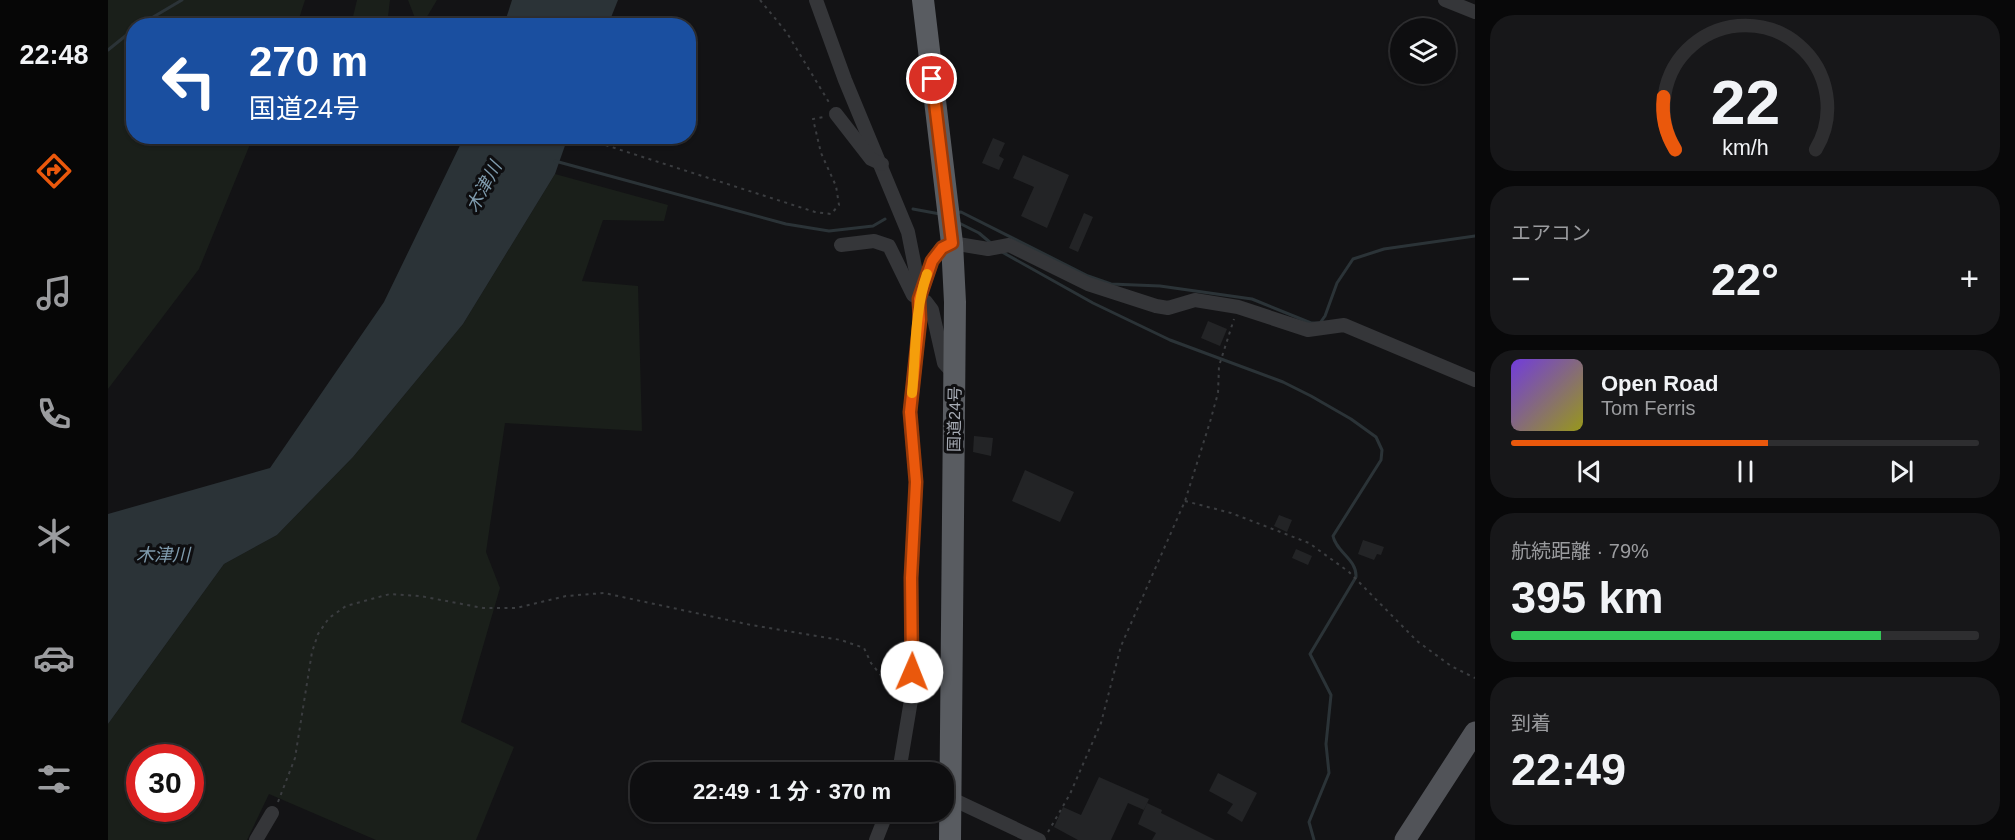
<!DOCTYPE html>
<html lang="ja">
<head>
<meta charset="utf-8">
<style>
  :root { --surface:#0e0e10; --page:#171719; --text:#f1f3f6; --muted:#9b9c9f; --line:#2e2e30; --accent:#ea580c }
  body { margin:0; font-family:Arial,"Noto Sans JP",sans-serif; background:var(--page); color:var(--text); height:100vh; display:flex; flex-direction:column; font-size:22px; white-space:nowrap }
  * { box-sizing:border-box; margin:0 }
  p { font-size:20px; color:var(--muted) }
  .icon { flex:none; width:33px; height:33px; fill:none; stroke:currentColor; stroke-width:2; stroke-linecap:round; stroke-linejoin:round }
  .map { position:relative; flex:1; overflow:hidden }
  .details { display:flex; flex-direction:column; gap:15px; padding:15px; background:#080809; width:540px }
  .details>* { flex:none }
  .banner { position:absolute; left:18px; top:18px; width:570px; height:126px; border-radius:24px; box-shadow:0 2px 4px #0004,0 0 0 2px var(--line); background:#1a4fa0; color:#fff; overflow:hidden }
  .controls { position:absolute; left:1282px; top:18px; display:grid; gap:12px }
  .controls a { display:grid; place-items:center; width:66px; height:66px; border-radius:50%; background:var(--surface); box-shadow:0 2px 4px #0004,0 0 0 2px var(--line); font-size:30px }
  .speed { position:absolute; left:18px; top:744px; display:flex; gap:12px; font-size:30px; font-weight:700; text-align:center }
  .speed>* { display:grid; place-content:center; width:78px; height:78px; border-radius:50%; background:var(--surface); box-shadow:0 2px 4px #0004,0 0 0 2px var(--line); line-height:1 }
  .speed .limit { border:9px solid #d22; background:#fff; color:#111 }
  .pin { position:absolute; display:grid; place-items:center; width:51px; height:51px; color:#fff; margin:-26px; border:3px solid #fff; border-radius:50%; box-shadow:0 2px 6px #0007 }
  .me { position:absolute; width:66px; margin:-33px; rotate:1deg; stroke-linejoin:round; filter:drop-shadow(0 0 4px #0008) }
  .turn { display:flex; align-items:center; gap:21px; height:126px; padding:0 24px; font-size:27px }
  .turn .icon { width:78px; height:78px; stroke-width:2.5 }
  .turn b { display:block; font-size:42px; line-height:51px }
  .big { font-size:45px; font-weight:700; line-height:1.1 }
  .details .tile { flex:1; display:flex; flex-direction:column; justify-content:center; gap:9px; min-width:0; padding:0 21px; border-radius:24px; background:var(--page) }
  .details .dial { align-items:center; gap:0 }
  .dial svg { height:156px; overflow:visible; fill:none; stroke:var(--line); stroke-width:7; stroke-linecap:round; text-anchor:middle }
  .dial text { fill:var(--text); stroke:none }
  .song { display:flex; align-items:center; gap:18px }
  .cover { width:72px; height:72px; border-radius:9px; background:linear-gradient(135deg,hsl(260 70% 55%),hsl(60 70% 35%)) }
  .played { height:6px; border-radius:3px; background:linear-gradient(90deg,var(--accent) 55%,var(--line) 55%) }
  .keys { display:flex; justify-content:space-around; direction:ltr }
  .heat { display:flex; justify-content:space-between; align-items:center; font-size:33px; direction:ltr }
  .charge { height:9px; border-radius:4px; background:linear-gradient(90deg,#34c759 79%,var(--line) 0) }
  .trip { position:absolute; left:522px; top:762px; width:324px; height:60px; border-radius:24px; background:var(--surface); box-shadow:0 2px 4px #0004,0 0 0 2px var(--line); font-weight:700; line-height:60px; text-align:center }
  main { display:flex; flex:1; min-height:0 }
  .tab-bar { display:flex; flex-direction:column; width:108px; justify-content:space-around; align-items:center; background:#060606; color:var(--muted) }
  .tab-bar .icon { width:42px; height:42px }
  .tab-bar .current { color:var(--accent) }
  .tab-bar b { font-size:27px; color:var(--text) }
  .map>svg:first-child { display:block }
  .green { fill:#1a1f1a; fill-rule:evenodd }
  .water { fill:#2b3337 }
  .lines { fill:none; stroke-linecap:round; stroke-linejoin:round }
  .stream { stroke:#2b3337; stroke-width:3 }
  .building { fill:#232426 }
  .path { stroke:#3b3d40; stroke-width:2; stroke-dasharray:3 4.5; stroke-linecap:butt }
  .minor { stroke:#353639; stroke-width:14 }
  .primary { stroke:#515358; stroke-width:21 }
  .trunk { stroke:#595c61; stroke-width:22 }
  .route-casing { stroke:#983908; stroke-width:15 }
  .route { stroke:#ea580c; stroke-width:10 }
  .slow { stroke:#f59e0b; stroke-width:10 }
  .labels { text-anchor:middle; stroke-width:6; stroke-linejoin:round; paint-order:stroke }
  .street-label { font-size:16px; fill:#a6abb4; stroke:#0e0e10 }
  .water-label { font-size:18px; font-style:italic; fill:#7f9bad; stroke:#0e0e10 }
</style>
</head>
<body>
<main>
<nav class="tab-bar">
<b>22:48</b>
<svg class="icon current" aria-label="directions" viewBox="0 0 24 24"><path d="M12 3l9 9-9 9-9-9zM9 14v-3h6M13 9l2 2-2 2"/></svg>
<svg class="icon" aria-label="music" viewBox="0 0 24 24"><path d="M9 18V5l10-2v13"/><circle cx="6" cy="18" r="3"/><circle cx="16" cy="16" r="3"/></svg>
<svg class="icon" aria-label="phone" viewBox="0 0 24 24"><path d="M5 4h4l2 5-3 2q2 4 5 5l2-3 5 2v4C11 20 4 13 5 4z"/></svg>
<svg class="icon" aria-label="climate" viewBox="0 0 24 24"><path d="M12 3v18M4 7l16 10M4 17L20 7"/></svg>
<svg class="icon" aria-label="car" viewBox="0 0 24 24"><path d="M5 17H2v-5l4-1 3-4h7l3 4 3 1v5h-3M9 17h6M6 11h13"/><circle cx="7" cy="17" r="2"/><circle cx="17" cy="17" r="2"/></svg>
<svg class="icon" aria-label="filters" viewBox="0 0 24 24"><path d="M4 7h16M4 17h16"/><circle cx="9" cy="7" r="2"/><circle cx="15" cy="17" r="2"/></svg>
</nav>
<div class="map">
<svg width="1367" height="840" viewBox="0 0 1367 840">
  <rect width="100%" height="100%" fill="#131315"/>
  <!-- green -->
  <g class="green">
    <path d="M0,0h197l-8,25 -163,1v110l119,1 -54,132 -91,120z"/>
    <path d="M249,0h33l-3,25h-36z"/>
    <path d="M300,0h29l-15,25 -4,1z"/>
    <path d="M447,174l113,31 -4,16 -61,-1 -21,61 56,5 4,145 -137,-8 -19,129 14,36 -39,134 53,25 -38,93h-100l-107,-46 -22,46h-139v-116l116,-160 53,-29 76,-78 110,-133zM32,758h50v50h-50z"/>
  </g>
  <!-- water -->
  <g class="water">
    <path d="M404,0h106l-10,25h-104z"/>
    <path d="M356,137h104l-13,37 -92,150 -110,133 -76,78 -53,29 -116,160v-210l162,-46 114,-166z"/>
  </g>
  <g class="lines">
    <!-- stream -->
    <g class="stream">
      <path d="M30,26l44,-26"/>
      <path d="M0,50l26,-21"/>
      <path d="M447,161l231,63 43,7 44,-5 12,-7"/>
      <path d="M805,209l27,5"/>
      <path d="M848,213l5,-1 127,64 23,8 49,2 92,13 59,24h9l5,-7 12,-33 16,-24 31,-10 91,-13"/>
      <path d="M849,222l22,11 13,11"/>
      <path d="M894,252l91,51 77,37 113,42 28,14 40,23 25,18 6,13 -1,10 -48,76c3,16 24,23 23,41l-46,77 21,41 -5,49 3,29 -20,49 5,18"/>
    </g>
  </g>
  <!-- building -->
  <g class="building">
    <path d="M885,138l12,5 -6,13 5,3 -5,11 -17,-7z"/>
    <path d="M915,155l46,20 -22,53 -26,-12 13,-29 -21,-9z"/>
    <path d="M976,213l9,4 -15,35 -9,-4z"/>
    <path d="M1100,321l19,8 -7,17 -19,-8z"/>
    <path d="M866,436l19,2 -2,18 -18,-4z"/>
    <path d="M917,470l49,22 -14,30 -48,-21z"/>
    <path d="M1171,515l13,5 -5,12 -13,-6z"/>
    <path d="M1255,540l21,7 -3,8 -4,-1 -3,6 -16,-6z"/>
    <path d="M1188,549l16,7 -4,9 -16,-7z"/>
    <path d="M1110,773l39,20 -15,29 -15,-9 6,-9 -24,-13z"/>
    <path d="M991,777l50,22 -5,11 -16,-7 -17,37h-33l-24,-13 9,-20 18,8z"/>
    <path d="M1039,803l15,7 -1,3 54,27h-63l4,-7 -18,-9z"/>
  </g>
  <g class="lines">
    <!-- path -->
    <g class="path">
      <path d="M652,0l27,33 43,71"/>
      <path d="M469,136l238,76 16,2 8,-9 -3,-19 -15,-33 -8,-34 11,-2"/>
      <path d="M1077,501l46,12 78,30 40,29 68,69 34,25 24,12"/>
      <path d="M170,802l17,-44 17,-106 6,-18 11,-16 17,-12 44,-12 30,2 63,12h33l50,-12 38,-3 147,32 90,15 23,8 7,15 28,35"/>
      <path d="M940,832l22,-38 31,-71 20,-77 64,-145 25,-79 8,-29 1,-27 15,-47"/>
    </g>
    <!-- minor -->
    <g class="minor">
      <path d="M708,0l29,80 63,152 8,40 4,48 -10,92 6,70 -5,96 1,116 -13,78"/>
      <path d="M1337,0l30,12"/>
      <path d="M728,114l35,45 11,5"/>
      <path d="M733,245l33,-4 15,5 24,49 13,7 6,8 12,53 10,11"/>
      <path d="M813,294l11,-33 10,-14 10,-4 36,6 21,-4 79,39 68,22 12,2 27,-8 43,7 70,23 36,-5 131,55"/>
      <path d="M842,798l89,42"/>
      <path d="M148,840l16,-27"/>
      <path d="M768,840l11,-28"/>
    </g>
    <!-- primary -->
    <path class="primary" d="M1297,840l70,-108"/>
    <!-- trunk -->
    <path class="trunk" d="M815,0l29,243 3,59 -5,538"/>
  </g>
  <g class="lines">
    <defs>
      <path id="route" d="M804,672l-1,-94 5,-96 -6,-70 10,-92 -1,-21 13,-38 10,-13 10,-5 -20,-164"/>
    </defs>
    <!-- route casing -->
    <use href="#route" class="route-casing"/>
    <!-- route -->
    <use href="#route" class="route"/>
    <!-- slow -->
    <path class="slow" d="M804,393c4,-39 2,-82 15,-119"/>
  </g>
  <g class="labels">
    <!-- street labels -->
    <g class="street-label">
      <text transform="translate(846 419) rotate(-89)" y="6">国道24号</text>
    </g>
    <!-- water labels -->
    <g class="water-label">
      <text transform="translate(376 187) rotate(-62)" y="6">木津川</text>
      <text x="55" y="561">木津川</text>
    </g>
  </g>
</svg>
<div class="controls">
<a><svg class="icon" aria-label="layers" viewBox="0 0 24 24"><path d="M12 4l9 5-9 5-9-5zM3 14l9 5 9-5"/></svg></a>
</div>
<div class="speed"><div class="limit">30</div></div>
<div class="pin" style="left:824px;top:79px;background:#d93025"><svg class="icon" aria-label="arrive" viewBox="0 0 24 24"><path d="M6 21V4h12l-3 4 3 4H6"/></svg></div>
<svg class="me" style="left:804px;top:672px" viewBox="-20 -20 40 40"><circle r="19" fill="#fff"/><path d="M0-13L10 11 0 6-10 11z" fill="#ea580c"/></svg>
<div class="trip">22:49 · 1 分 · 370 m</div>
<div class="banner">
<div class="turn"><svg class="icon" aria-label="left" viewBox="0 0 24 24"><path d="M17 20v-9H6M10 6l-5 5 5 5"/></svg><div><b>270 m</b>国道24号</div></div>
</div>
</div>
<section class="details">
<div class="tile dial"><svg viewBox="0 0 100 80">
<path d="M14 69A42 42 0 1 1 86 69"/>
<path d="M14 69A42 42 0 0 1 8 42" stroke="#ea580c"/>
<text x="50" y="56" font-size="32" font-weight="700">22</text>
<text x="50" y="72" font-size="11">km/h</text>
</svg></div>
<div class="tile"><p>エアコン</p>
<div class="heat"><a>−</a><b class="big">22°</b><a>+</a></div>
</div>
<div class="tile">
<div class="song"><i class="cover"></i><div><b>Open Road</b><p>Tom Ferris</p></div></div>
<div class="played"></div>
<div class="keys"><svg class="icon" aria-label="previous" viewBox="0 0 24 24"><path d="M18 5L8 12l10 7zM5 5v14"/></svg><svg class="icon" aria-label="pause" viewBox="0 0 24 24"><path d="M8 5v14M16 5v14"/></svg><svg class="icon" aria-label="next" viewBox="0 0 24 24"><path d="M6 5l10 7-10 7zM19 5v14"/></svg></div>
</div>
<div class="tile"><p>航続距離 · 79%</p><b class="big">395 km</b><div class="charge"></div></div>
<div class="tile"><p>到着</p><b class="big">22:49</b></div>
</section>
</main>
</body>
</html>
